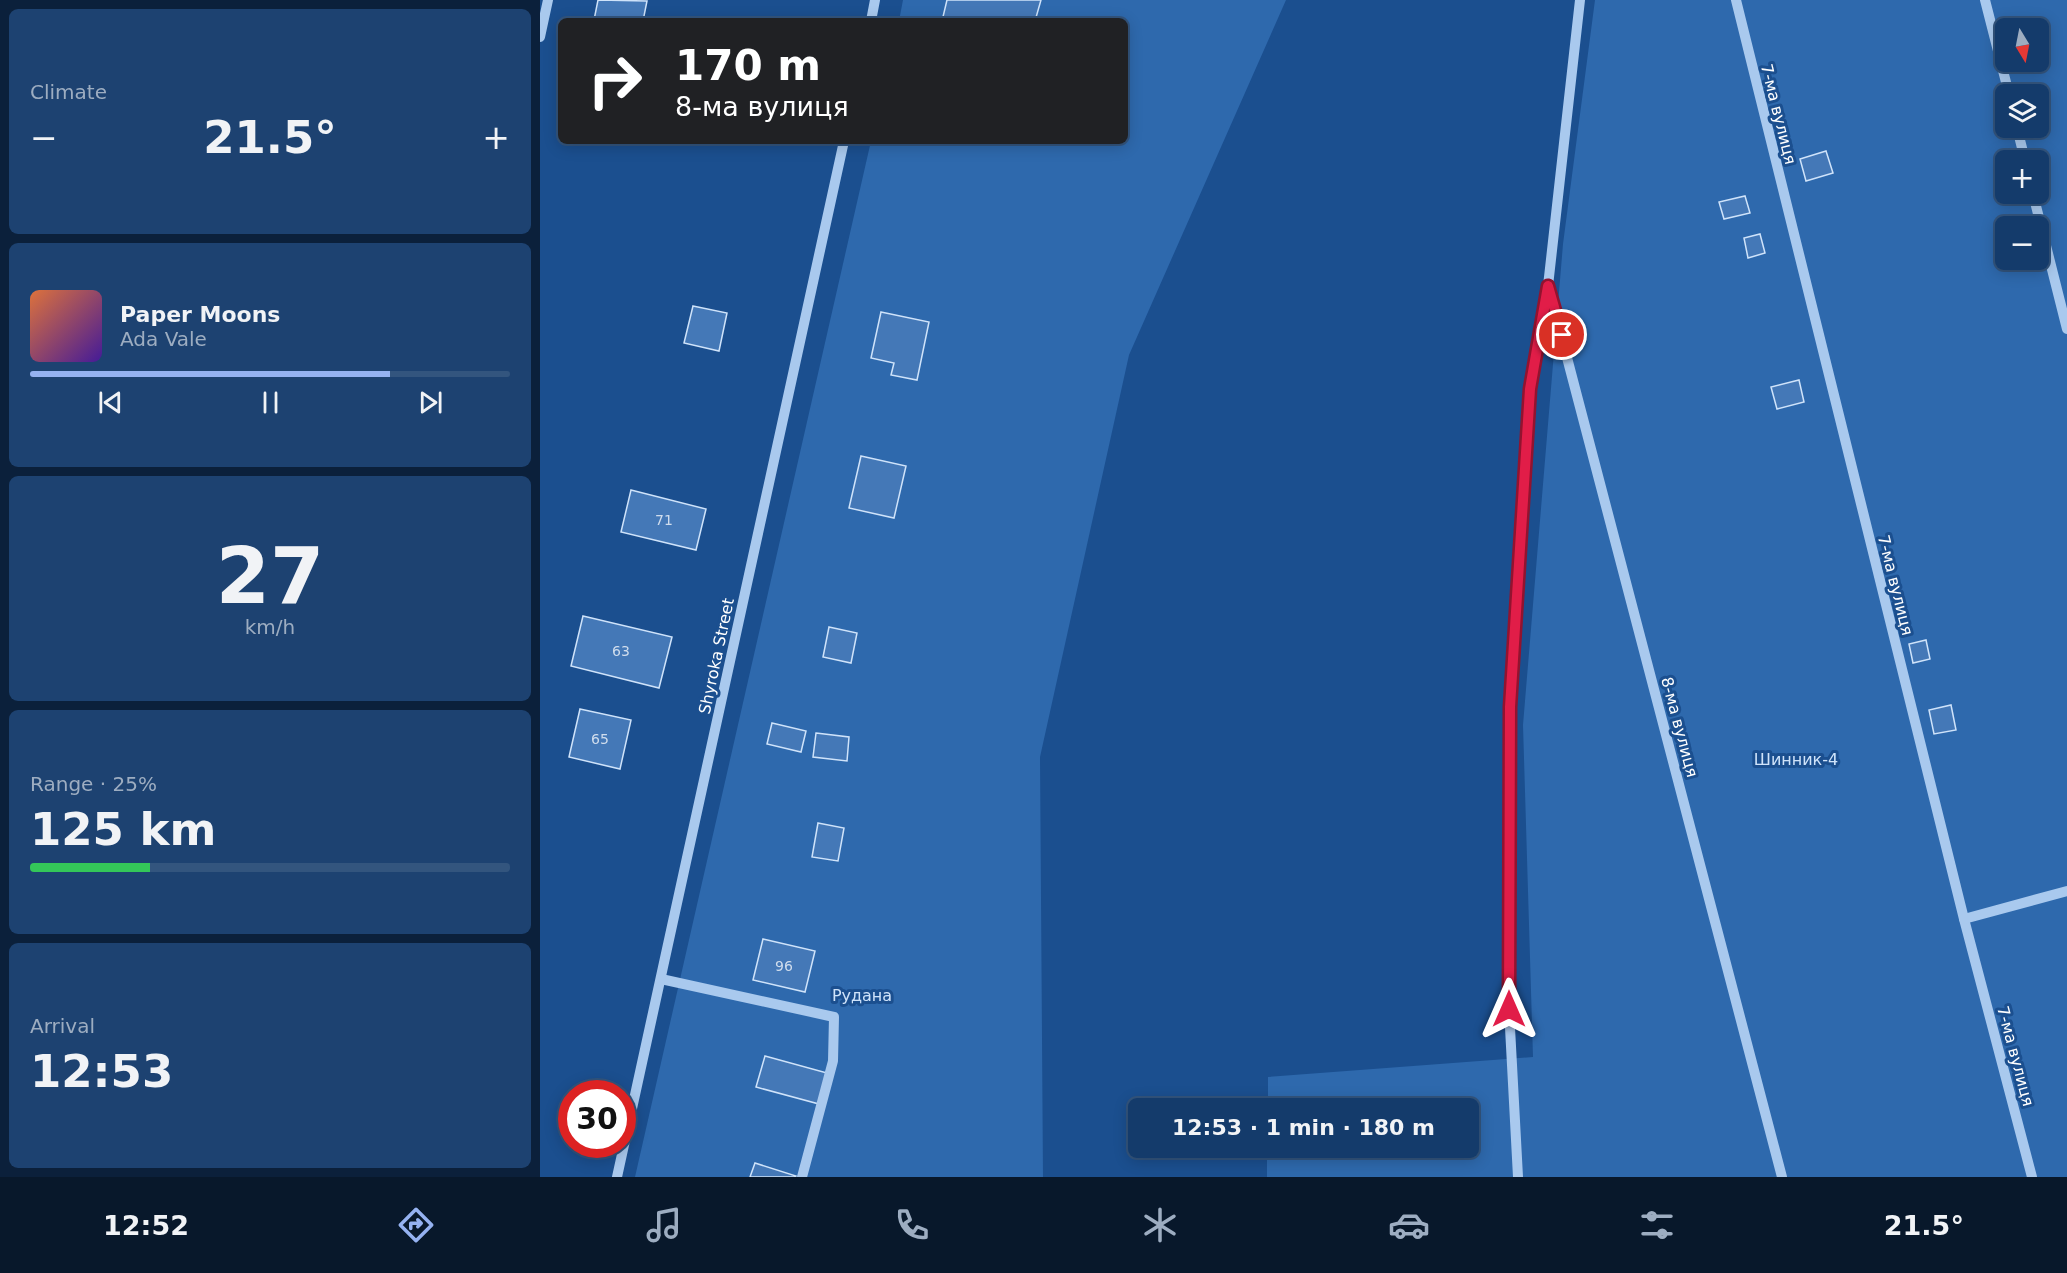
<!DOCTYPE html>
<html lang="en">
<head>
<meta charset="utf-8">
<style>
  :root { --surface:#143b6b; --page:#1d4271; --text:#f1f3f6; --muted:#9dadc1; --line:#33557e; --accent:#95b2f1 }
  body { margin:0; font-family:"DejaVu Sans",sans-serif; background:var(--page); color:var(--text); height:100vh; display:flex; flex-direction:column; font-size:22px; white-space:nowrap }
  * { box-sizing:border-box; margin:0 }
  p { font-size:20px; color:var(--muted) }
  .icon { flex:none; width:33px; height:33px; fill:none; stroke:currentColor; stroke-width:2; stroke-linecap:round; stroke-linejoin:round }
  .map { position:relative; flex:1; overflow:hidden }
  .side { display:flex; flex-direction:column; gap:9px; padding:9px; background:#0b203b; width:540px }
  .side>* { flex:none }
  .hud { position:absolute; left:18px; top:18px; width:570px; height:126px; border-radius:9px; box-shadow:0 3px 15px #0003,0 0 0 2px var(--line); background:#202124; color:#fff; overflow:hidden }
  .needle { width:39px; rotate:170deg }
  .buttons { position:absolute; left:1455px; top:18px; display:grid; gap:12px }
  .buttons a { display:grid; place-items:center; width:54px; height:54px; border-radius:9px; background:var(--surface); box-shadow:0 3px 15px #0003,0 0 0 2px var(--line); font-size:30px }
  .speed { position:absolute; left:18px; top:1080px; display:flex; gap:12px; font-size:30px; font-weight:700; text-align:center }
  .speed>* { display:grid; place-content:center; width:78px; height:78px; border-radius:50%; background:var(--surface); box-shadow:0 3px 15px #0003,0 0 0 2px var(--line); line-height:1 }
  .speed .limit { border:9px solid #d22; background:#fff; color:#111 }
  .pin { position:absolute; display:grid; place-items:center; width:51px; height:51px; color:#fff; margin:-26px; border:3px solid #fff; border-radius:50%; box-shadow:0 2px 6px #0007 }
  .me { position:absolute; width:66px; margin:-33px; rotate:0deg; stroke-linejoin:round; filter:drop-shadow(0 0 4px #0008) }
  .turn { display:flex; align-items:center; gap:21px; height:126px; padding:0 18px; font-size:27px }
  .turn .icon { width:78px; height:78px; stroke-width:2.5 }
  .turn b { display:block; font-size:42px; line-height:51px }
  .big { font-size:45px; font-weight:800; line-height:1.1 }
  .side .card { flex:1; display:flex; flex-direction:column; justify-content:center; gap:9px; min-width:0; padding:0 21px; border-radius:9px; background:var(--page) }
  .side .dial { align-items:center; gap:0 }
  .dial b { font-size:78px; line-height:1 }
  .song { display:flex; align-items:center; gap:18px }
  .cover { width:72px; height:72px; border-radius:9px; background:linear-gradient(135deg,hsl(20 70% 55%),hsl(260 70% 35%)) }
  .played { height:6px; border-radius:3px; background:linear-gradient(90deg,var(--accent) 75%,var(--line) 75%) }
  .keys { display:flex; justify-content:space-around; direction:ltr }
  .heat { display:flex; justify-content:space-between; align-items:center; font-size:33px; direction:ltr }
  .charge { height:9px; border-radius:4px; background:linear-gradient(90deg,#34c759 25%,var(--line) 0) }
  .trip { position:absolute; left:588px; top:1098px; width:351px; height:60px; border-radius:9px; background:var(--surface); box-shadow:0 3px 15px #0003,0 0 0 2px var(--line); font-weight:800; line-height:60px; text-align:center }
  .tab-bar { display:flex; height:96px; justify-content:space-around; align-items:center; background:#08182b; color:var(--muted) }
  .tab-bar .icon { width:42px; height:42px }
  .tab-bar .selected { color:var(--accent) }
  .tab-bar b { font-size:27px; color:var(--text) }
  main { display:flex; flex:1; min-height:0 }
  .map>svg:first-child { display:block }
  .green { fill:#2e69ad; fill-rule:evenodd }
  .building { fill:#4478b7; stroke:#cfe3fa; stroke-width:1.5 }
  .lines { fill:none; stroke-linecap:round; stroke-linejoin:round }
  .minor { stroke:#a9c9ee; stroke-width:10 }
  .route-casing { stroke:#92132f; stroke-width:15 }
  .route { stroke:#e11d48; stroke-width:10 }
  .labels { text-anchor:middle; stroke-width:6; stroke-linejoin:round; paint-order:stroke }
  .number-label { font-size:14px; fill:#d0dded }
  .street-label { font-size:16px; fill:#fff; stroke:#1b4f8f }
  .park-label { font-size:16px; fill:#cfe3fa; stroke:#1b4f8f }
</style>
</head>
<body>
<main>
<section class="side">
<div class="card"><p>Climate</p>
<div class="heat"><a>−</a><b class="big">21.5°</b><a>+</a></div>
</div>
<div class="card">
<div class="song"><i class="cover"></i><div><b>Paper Moons</b><p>Ada Vale</p></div></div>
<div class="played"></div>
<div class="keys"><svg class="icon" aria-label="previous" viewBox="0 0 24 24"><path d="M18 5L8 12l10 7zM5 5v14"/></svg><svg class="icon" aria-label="pause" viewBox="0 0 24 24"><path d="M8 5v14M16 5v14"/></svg><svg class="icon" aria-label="next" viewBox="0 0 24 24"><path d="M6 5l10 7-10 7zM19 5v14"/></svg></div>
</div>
<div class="card dial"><b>27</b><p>km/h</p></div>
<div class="card"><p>Range · 25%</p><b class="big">125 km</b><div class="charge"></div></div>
<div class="card"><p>Arrival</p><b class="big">12:53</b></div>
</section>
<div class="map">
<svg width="1527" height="1177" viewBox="0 0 1527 1177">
  <rect width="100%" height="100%" fill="#1b4f8f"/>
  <!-- green -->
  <g class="green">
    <path d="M363,0h383l-157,355 -89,402 3,420h-408l236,-1036h254v-120h-226z"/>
    <path d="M1055,0h472v1177h-800v-29h201v-40h-200v-31l265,-20 -10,-332 40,-481zM1466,28h32v34h-32zM1466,94h32v34h-32zM1466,160h32v34h-32zM1466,226h32v34h-32z"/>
  </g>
  <!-- building -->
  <g class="building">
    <path d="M58,0l49,1 -4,20 -49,-1z"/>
    <path d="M407,0h94l-6,21h-93z"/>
    <path d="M383,141h17l-1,4z"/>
    <path d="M1286,151l7,22 -27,8 -6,-22z"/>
    <path d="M1205,196l5,17 -26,6 -5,-17z"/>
    <path d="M1220,234l5,19 -17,5 -4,-20z"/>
    <path d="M153,306l34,7 -8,38 -35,-8z"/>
    <path d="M341,312l48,10 -12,58 -26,-5 3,-12 -23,-5z"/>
    <path d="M1259,380l5,22 -27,7 -6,-22z"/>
    <path d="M321,456l45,10 -12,52 -45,-10z"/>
    <path d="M91,490l75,19 -10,41 -75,-18z"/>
    <path d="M43,616l89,21 -13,51 -88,-22z"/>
    <path d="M289,627l28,6 -6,30 -28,-6z"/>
    <path d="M1386,640l4,19 -17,4 -4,-19z"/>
    <path d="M1411,705l5,25 -22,4 -5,-24z"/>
    <path d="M40,709l51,11 -11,49 -51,-12z"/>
    <path d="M232,723l34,8 -5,21 -34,-8z"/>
    <path d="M276,733l33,4 -2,24 -34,-4z"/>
    <path d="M278,823l26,5 -6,33 -26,-4z"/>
    <path d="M223,939l52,12 -10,41 -52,-12z"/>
    <path d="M225,1056l62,17 -8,31 -63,-17z"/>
    <path d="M215,1163l41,13 -1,1h-45z"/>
  </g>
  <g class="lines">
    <!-- minor -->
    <g class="minor">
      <path d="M1196,0l228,919 68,258"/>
      <path d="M1445,0l24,94"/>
      <path d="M331,21l4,-21"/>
      <path d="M0,37l8,-37"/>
      <path d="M1477,128l8,32"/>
      <path d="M1493,194l34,135"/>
      <path d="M1009,289l233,888"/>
      <path d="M1424,919l103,-28"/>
      <path d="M121,979l173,38 -1,44 -31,116"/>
      <path d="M77,1177l227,-1036"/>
      <path d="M978,1177l-9,-168 1,-302 20,-318 18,-103 32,-286"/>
    </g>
  </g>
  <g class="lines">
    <defs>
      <path id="route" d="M969,1009l1,-302 20,-318 18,-103 14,49"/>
    </defs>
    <!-- route casing -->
    <use href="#route" class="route-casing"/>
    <!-- route -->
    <use href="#route" class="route"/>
  </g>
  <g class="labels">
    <!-- number labels -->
    <g class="number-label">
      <text x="124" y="525">71</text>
      <text x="81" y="656">63</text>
      <text x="60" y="744">65</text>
      <text x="244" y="971">96</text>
    </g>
    <!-- street labels -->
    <g class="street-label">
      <text transform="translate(1239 114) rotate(76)" y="6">7-ма вулиця</text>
      <text transform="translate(1356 585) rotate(76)" y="6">7-ма вулиця</text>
      <text transform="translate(176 656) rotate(-78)" y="6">Shyroka Street</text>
      <text transform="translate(1140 727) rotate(75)" y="6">8-ма вулиця</text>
      <text transform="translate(1476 1056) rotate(75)" y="6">7-ма вулиця</text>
    </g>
    <!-- park labels -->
    <g class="park-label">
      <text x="1256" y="765">Шинник-4</text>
      <text x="322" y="1001">Рудана</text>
    </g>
  </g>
</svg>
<div class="buttons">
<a><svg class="needle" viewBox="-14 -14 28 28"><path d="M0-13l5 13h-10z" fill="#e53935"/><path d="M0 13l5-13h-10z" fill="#9dadc1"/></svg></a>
<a><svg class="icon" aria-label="layers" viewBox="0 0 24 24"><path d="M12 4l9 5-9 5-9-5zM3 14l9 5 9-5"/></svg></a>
<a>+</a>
<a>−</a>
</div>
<div class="speed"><div class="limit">30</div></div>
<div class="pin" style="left:1022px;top:335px;background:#d93025"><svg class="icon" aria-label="arrive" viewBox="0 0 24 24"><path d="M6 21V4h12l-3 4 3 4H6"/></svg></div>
<svg class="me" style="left:969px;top:1009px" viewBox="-20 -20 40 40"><path d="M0-17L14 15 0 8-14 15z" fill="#e11d48" stroke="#fff" stroke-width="4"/></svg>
<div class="trip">12:53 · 1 min · 180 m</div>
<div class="hud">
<div class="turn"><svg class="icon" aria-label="right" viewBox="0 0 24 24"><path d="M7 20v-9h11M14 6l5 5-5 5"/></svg><div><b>170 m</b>8-ма вулиця</div></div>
</div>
</div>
</main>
<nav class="tab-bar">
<b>12:52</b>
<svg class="icon selected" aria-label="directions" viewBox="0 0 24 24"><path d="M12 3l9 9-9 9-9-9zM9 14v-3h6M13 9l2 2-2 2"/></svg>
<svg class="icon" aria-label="music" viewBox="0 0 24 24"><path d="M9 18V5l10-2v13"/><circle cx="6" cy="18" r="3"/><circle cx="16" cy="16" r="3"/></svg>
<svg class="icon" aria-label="phone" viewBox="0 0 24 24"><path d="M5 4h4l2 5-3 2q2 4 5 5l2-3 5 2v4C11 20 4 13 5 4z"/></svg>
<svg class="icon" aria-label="climate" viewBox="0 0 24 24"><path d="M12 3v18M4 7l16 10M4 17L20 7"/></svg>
<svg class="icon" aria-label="car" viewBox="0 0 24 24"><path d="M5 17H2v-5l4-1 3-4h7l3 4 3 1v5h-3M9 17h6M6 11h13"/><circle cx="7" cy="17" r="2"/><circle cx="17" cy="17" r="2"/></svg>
<svg class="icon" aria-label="filters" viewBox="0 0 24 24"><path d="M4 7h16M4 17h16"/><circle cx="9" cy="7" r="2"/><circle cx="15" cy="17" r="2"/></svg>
<b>21.5°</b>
</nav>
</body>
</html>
